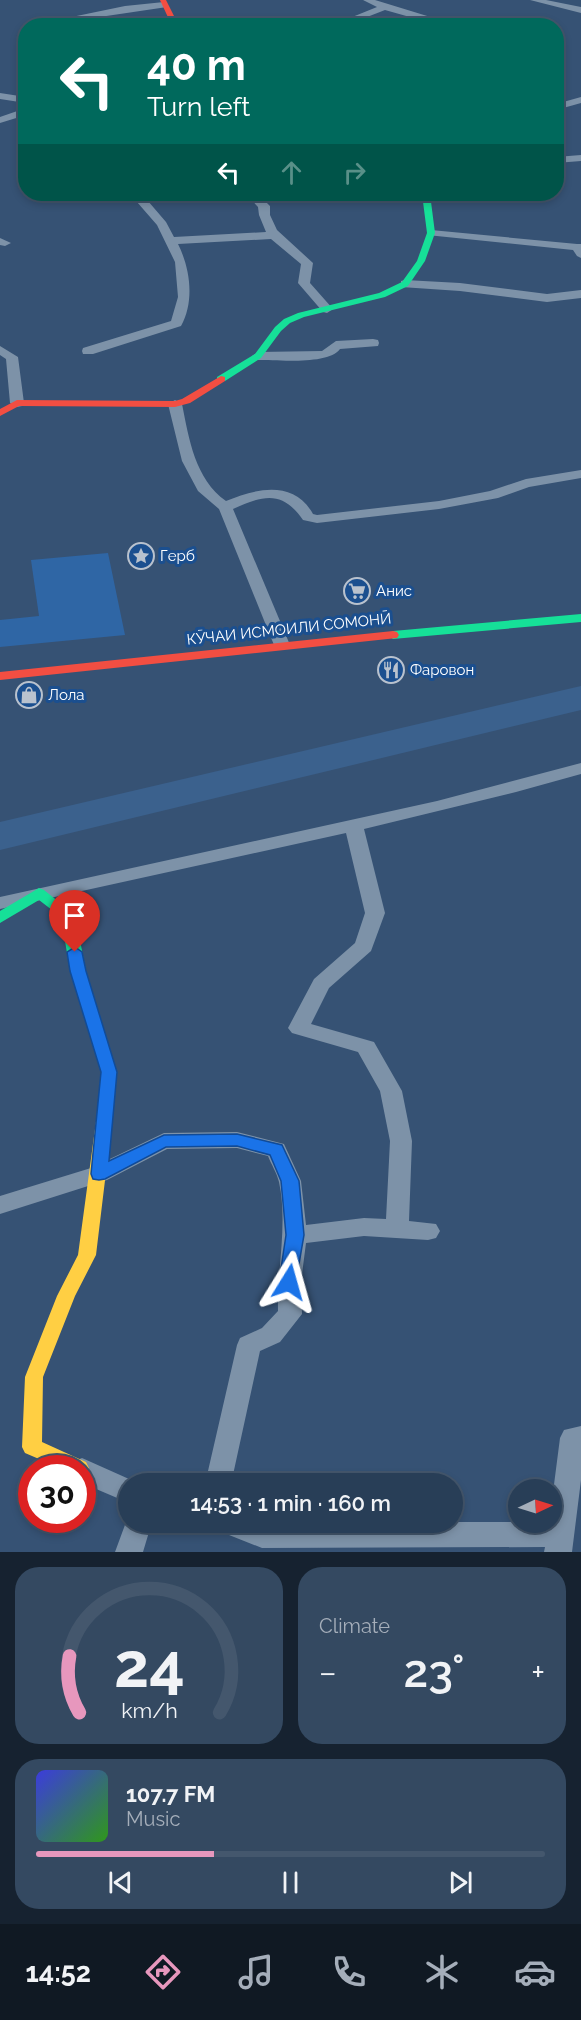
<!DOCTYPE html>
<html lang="en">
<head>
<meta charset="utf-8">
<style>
  :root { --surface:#283e57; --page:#344961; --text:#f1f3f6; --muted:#a5aeba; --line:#44576d; --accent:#e797bd }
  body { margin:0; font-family:Raleway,sans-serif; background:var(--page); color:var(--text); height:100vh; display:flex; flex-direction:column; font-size:22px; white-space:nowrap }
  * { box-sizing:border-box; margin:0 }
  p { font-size:20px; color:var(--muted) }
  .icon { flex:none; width:33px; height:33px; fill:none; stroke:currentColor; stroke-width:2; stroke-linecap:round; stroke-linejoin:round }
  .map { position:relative; height:1552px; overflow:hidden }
  .details { display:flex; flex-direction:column; gap:15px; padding:15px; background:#162230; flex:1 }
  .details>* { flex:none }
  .guide { position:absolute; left:18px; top:18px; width:546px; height:183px; border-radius:24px; box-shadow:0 3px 9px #0003,0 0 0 2px var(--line); background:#00695c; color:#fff; overflow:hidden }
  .needle { width:39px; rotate:86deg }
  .fabs { position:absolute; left:508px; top:1479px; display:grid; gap:12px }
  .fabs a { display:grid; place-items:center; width:54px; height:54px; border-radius:50%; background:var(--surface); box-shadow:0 3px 9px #0003,0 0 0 2px var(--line); font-size:30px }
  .speed { position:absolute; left:18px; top:1455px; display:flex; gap:12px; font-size:30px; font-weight:700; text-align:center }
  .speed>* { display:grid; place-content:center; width:78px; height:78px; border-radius:50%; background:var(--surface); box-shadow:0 3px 9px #0003,0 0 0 2px var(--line); line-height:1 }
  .speed .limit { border:9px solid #d22; background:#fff; color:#111 }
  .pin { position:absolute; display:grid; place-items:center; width:51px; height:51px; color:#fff; margin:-62px -26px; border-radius:50% 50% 50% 0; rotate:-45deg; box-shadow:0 0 6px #0007 }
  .pin .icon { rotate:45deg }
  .me { position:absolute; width:66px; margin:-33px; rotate:8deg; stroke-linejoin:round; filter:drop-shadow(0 0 4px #0008) }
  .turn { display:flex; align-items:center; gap:21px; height:126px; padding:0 30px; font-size:27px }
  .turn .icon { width:78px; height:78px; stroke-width:2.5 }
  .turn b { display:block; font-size:42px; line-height:51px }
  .lanes { display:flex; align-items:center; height:57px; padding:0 30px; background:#0003; justify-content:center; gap:30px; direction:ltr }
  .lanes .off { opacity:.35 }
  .big { font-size:45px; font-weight:600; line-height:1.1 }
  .details .card { flex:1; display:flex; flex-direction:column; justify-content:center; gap:9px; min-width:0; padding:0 21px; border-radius:24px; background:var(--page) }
  .details .dial { align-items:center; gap:0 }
  .dial svg { height:156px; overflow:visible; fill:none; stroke:var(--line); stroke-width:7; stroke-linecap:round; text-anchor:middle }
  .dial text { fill:var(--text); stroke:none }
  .song { display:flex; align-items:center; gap:18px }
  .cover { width:72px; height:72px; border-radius:9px; background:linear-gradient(135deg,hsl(240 70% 55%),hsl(110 70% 35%)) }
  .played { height:6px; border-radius:3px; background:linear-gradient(90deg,var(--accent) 35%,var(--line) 35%) }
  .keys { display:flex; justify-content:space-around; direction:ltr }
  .heat { display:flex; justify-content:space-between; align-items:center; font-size:33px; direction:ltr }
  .details .tiles { flex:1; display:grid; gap:15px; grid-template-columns:1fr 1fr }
  .card:last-child { grid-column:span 2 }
  .trip { position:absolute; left:118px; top:1473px; width:345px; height:60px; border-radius:30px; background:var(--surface); box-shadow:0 3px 9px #0003,0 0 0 2px var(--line); font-weight:600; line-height:60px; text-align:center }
  .dock { display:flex; height:96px; justify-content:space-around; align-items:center; background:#101923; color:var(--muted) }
  .dock .icon { width:42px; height:42px }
  .dock .selected { color:var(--accent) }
  .dock b { font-size:27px; color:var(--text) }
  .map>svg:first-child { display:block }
  .green { fill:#2f66a5 }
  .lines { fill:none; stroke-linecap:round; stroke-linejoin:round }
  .river { fill:#3b618d; fill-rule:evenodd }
  .street { fill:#7d92a8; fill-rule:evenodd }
  .fast { fill:#16e098; fill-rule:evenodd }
  .slow { fill:#ffcf43; fill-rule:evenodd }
  .jam { fill:#f24e42; fill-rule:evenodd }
  .route { fill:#1a73e8; stroke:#114b97; stroke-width:1.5 }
  .labels { text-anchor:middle; stroke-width:6; stroke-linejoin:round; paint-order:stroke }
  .poi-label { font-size:15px; fill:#fff; stroke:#1b4f8f; text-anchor:start }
  .street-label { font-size:15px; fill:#fff; stroke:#1b4f8f }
</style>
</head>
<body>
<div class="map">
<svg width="581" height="1552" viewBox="0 0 581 1552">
  <rect width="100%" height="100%" fill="#365274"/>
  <!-- green -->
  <path class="green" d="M108,553l17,82 -125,12v-27l39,-4 -8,-56z"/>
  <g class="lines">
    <!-- river -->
    <path class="river" d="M581,686v24l-581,140v-28z"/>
    <!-- street -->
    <g class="street">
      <path d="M363,0h12l62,19 4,5 -11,2 1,-3 -46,-13 -41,16h-14l47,-19z"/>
      <path d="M530,0h16l35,7v6z"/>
      <path d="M164,2l3,1v4l-101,15 -4,-3 63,-13z"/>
      <path d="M213,17l3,1v4l-40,4 -6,-3 4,-3z"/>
      <path d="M0,93l26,4v6l-26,-4z"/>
      <path d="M581,97v6l-25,7v-6z"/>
      <path d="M26,108v7l-26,8v-6z"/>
      <path d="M581,155v6l-25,2v-6z"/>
      <path d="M130,194h12l24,28 8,15 92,-5 -7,-17 -1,-8 -12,-13h12l12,12v9l7,15 36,33 -3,20 23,26 -6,4 -4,-1 -25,-29 3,-19 -30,-25 -93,5c12,24 17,57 3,82l-88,28h-10l-1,-3 1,-3 88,-27 7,-24 -3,-35 -18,-37z"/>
      <path d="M431,230l146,14h4v14l-4,-2 -4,-6 -146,-15v-4z"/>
      <path d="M0,238l11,5 -6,3 -5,-1z"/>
      <path d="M405,280l55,3 87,11 34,-4v8l-34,4 -87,-11 -59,-4v-6z"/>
      <path d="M373,339l5,1 1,3 -1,3 -38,3c-11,16 -62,11 -82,11l-6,-4 6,-4 64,-1 14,-10z"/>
      <path d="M0,346l18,11 6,46 -2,3 -5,1 -7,-4 -4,-44 -6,-4z"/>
      <path d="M175,400l7,4c7,35 13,75 44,97 31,-13 68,-21 87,13l4,1 122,-14 51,-10 36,-12 55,-9v8l-52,9 -31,11 -59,11 -122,14 -14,-3c-21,-30 -39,-25 -70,-11l57,136 -8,5 -8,-5 -55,-136 -21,-18 -16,-30 -14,-57z"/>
      <path d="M581,763v11l-65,18 -152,37 21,84 -14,38 -42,37 -18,36 63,18 28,49 10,50 -3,80 27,3 4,7 -4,7 -8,2 -64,-4 -58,7 -5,39 1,32 -22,28 -20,9 -29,133h-26l32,-139 3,-7 22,-10 16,-17c-1,-43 10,-87 1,-129 -2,-9 -8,-18 -11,-26l-31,-8 -70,1 -60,31 -107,34v-18l91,-28 73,-35 73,-1 47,12 17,37 5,44 58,-7 22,1 4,-78 -10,-50 -22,-39 -66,-19 -4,-5 26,-49 41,-36 10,-30 -19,-80 -346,76v-12l437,-96z"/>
      <path d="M581,1426v54l-9,72h-28l1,-5 -283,1 -43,-17 -3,-9h336v-22l8,-62 4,-8z"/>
      <path d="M82,1458l56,25 -9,1v19l-47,-20v-15h-12l3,-6z"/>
      <path d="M129,1514v8h23l-9,30h-28z"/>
    </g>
    <!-- fast -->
    <g class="fast">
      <path d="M422,194h8l5,39 -10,28 -17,25 -23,11 -81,20 -14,6 -9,8 -20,27 -36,23h-8v-4l38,-23 20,-27 9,-8 14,-6 81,-20 23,-11 15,-21 10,-28z"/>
      <path d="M581,614v8l-188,17 -6,-4 6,-4z"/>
      <path d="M39,888l5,2 31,25 11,56 31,101 -4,42 -2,4 -6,2 -6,-2 -2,-4 4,-42 -31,-101 -9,-54 -22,-17 -39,23v-12z"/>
    </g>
    <!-- slow -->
    <path class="slow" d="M105,1108l6,2 2,4 -17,141 -21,41 -32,81 -1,65 44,20 3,6 -3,6 -4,1v-7h-22l-35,-15 -3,-6 3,-70 32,-81 21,-41 19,-141 2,-4z"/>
    <!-- jam -->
    <g class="jam">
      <path d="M160,0h6l13,26h-7z"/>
      <path d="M221,376l4,1v4l-35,22 -15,4 -156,-1 -19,10v-7l17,-9 158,1 7,-2z"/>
      <path d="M393,631l4,1 2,3 -2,3 -397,42v-8z"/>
    </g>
  </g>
  <!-- route -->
  <path class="route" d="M75,947l7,5 4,19 31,101 -8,89 55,-26 73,-1 45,11 17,36 5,54 -9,52 -6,2 -7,-2 -3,-5 7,-47 -5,-54 -11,-26 -33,-9 -71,1 -61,32 -6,1 -6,-1 -2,-5 10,-102 -31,-101 -3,-19z"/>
  <!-- icons -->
  <defs>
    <symbol id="sight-ring" viewBox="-11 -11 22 22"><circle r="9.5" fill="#1b4f8f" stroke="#b9c2ce" stroke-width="1.5"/><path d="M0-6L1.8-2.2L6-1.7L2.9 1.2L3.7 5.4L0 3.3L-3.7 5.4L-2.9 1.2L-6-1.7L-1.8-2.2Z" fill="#b9c2ce"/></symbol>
    <symbol id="supermarket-ring" viewBox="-11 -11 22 22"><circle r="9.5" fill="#1b4f8f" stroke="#b9c2ce" stroke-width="1.5"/><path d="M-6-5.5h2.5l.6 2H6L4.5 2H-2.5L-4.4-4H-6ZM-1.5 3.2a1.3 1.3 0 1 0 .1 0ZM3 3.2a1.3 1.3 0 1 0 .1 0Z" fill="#b9c2ce"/></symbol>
    <symbol id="restaurant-ring" viewBox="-11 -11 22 22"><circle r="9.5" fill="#1b4f8f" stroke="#b9c2ce" stroke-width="1.5"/><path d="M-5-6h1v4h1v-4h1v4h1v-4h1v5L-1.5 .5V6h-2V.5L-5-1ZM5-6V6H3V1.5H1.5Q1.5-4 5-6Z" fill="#b9c2ce"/></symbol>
    <symbol id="shop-ring" viewBox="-11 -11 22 22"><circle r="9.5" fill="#1b4f8f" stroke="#b9c2ce" stroke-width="1.5"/><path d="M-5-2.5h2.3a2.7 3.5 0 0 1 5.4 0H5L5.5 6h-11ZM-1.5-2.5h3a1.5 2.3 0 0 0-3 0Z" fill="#b9c2ce"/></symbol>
  </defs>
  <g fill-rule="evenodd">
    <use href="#sight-ring" x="126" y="541" width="30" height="30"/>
    <use href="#supermarket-ring" x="342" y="576" width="30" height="30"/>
    <use href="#restaurant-ring" x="376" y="655" width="30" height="30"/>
    <use href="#shop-ring" x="14" y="680" width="30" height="30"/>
  </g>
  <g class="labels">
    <!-- poi labels -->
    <g class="poi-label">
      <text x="160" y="561">Герб</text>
      <text x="376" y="596">Анис</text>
      <text x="410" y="675">Фаровон</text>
      <text x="48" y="700">Лола</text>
    </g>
    <!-- street labels -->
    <g class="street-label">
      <text transform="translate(289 629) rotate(-6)" y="5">КӮЧАИ ИСМОИЛИ СОМОНӢ</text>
    </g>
  </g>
</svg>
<div class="fabs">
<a><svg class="needle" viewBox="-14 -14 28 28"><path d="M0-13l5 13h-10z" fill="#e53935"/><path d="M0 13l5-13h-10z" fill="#a5aeba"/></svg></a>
</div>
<div class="speed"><div class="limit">30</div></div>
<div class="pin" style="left:75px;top:952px;background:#d93025"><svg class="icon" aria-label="arrive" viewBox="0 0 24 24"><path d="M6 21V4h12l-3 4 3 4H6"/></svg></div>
<svg class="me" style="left:289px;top:1282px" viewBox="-20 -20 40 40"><path d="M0-17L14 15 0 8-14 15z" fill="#1a73e8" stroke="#fff" stroke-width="4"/></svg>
<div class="trip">14:53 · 1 min · 160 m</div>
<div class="guide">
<div class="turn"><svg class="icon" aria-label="left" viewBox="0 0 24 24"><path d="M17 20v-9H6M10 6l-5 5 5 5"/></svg><div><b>40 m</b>Turn left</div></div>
<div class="lanes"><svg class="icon" aria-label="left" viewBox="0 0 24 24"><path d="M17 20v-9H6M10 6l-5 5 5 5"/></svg><svg class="icon off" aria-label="ahead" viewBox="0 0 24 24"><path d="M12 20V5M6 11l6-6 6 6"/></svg><svg class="icon off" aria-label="right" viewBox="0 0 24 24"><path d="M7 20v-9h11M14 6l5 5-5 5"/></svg></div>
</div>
</div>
<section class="details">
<div class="tiles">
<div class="card dial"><svg viewBox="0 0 100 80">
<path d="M14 69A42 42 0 1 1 86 69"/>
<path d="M14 69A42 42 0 0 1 9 40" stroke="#e797bd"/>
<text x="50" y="56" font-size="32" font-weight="700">24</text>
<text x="50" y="72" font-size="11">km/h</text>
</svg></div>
<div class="card"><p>Climate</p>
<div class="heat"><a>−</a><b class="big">23°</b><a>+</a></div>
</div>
<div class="card">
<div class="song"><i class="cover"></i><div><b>107.7 FM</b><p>Music</p></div></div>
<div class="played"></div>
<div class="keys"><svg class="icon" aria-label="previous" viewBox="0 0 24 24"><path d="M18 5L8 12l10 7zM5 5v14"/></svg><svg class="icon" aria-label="pause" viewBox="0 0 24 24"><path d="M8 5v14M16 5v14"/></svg><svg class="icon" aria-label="next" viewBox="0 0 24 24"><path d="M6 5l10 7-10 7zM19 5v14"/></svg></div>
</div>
</div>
</section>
<nav class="dock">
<b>14:52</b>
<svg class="icon selected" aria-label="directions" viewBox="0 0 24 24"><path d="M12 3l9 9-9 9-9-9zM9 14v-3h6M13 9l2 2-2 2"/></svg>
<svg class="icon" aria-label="music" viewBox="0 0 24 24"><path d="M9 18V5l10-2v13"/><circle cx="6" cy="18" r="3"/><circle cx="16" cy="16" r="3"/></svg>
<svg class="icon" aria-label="phone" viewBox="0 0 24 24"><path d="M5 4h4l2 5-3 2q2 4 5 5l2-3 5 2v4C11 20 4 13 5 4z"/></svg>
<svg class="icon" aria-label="climate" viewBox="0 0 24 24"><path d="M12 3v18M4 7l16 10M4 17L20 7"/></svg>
<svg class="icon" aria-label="car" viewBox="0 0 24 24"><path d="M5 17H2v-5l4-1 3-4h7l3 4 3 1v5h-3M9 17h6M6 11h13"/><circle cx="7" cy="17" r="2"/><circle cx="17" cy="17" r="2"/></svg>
</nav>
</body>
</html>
